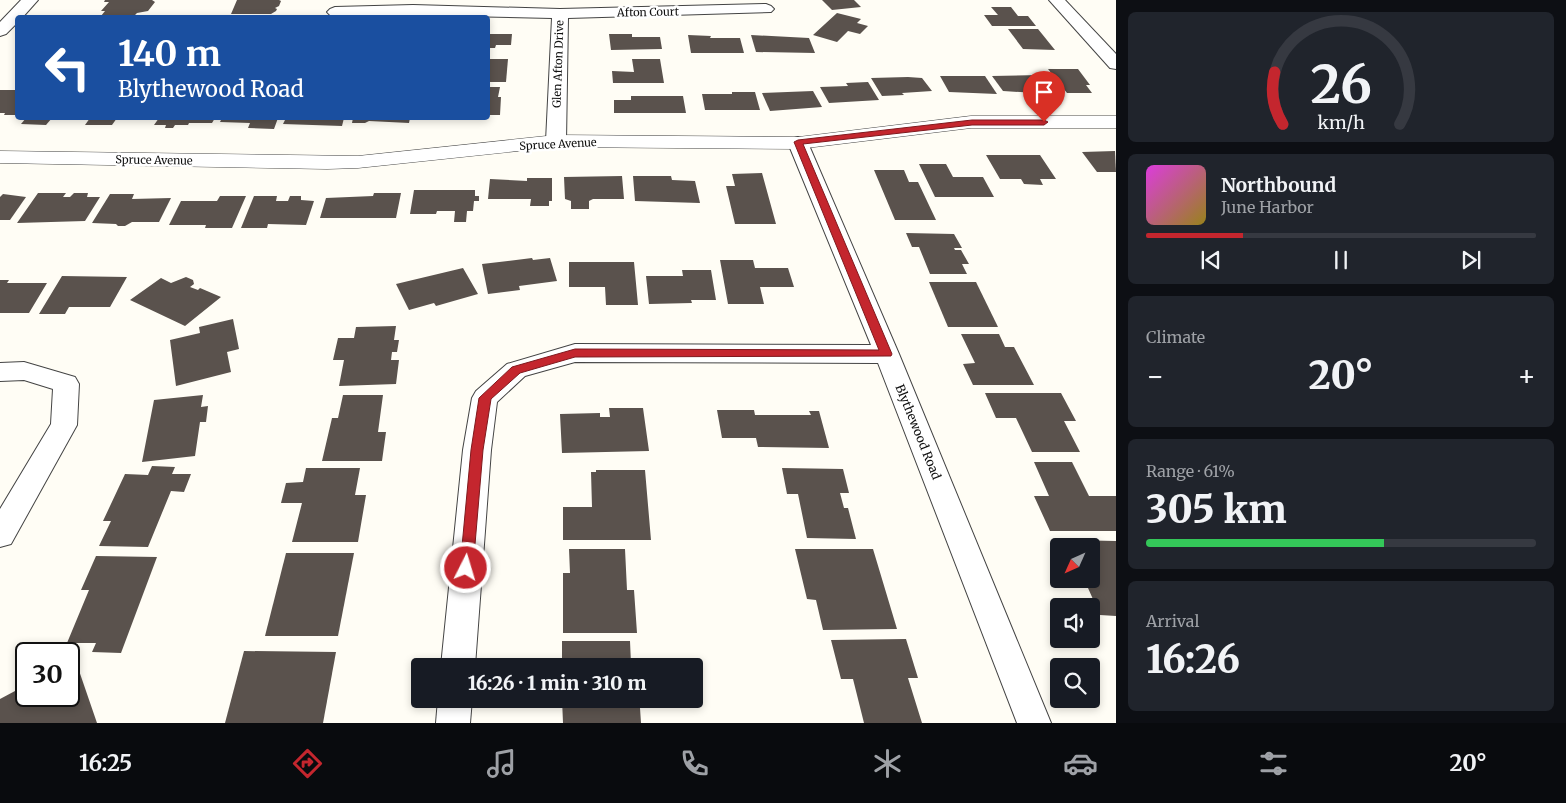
<!DOCTYPE html>
<html lang="en">
<head>
<meta charset="utf-8">
<style>
  :root { --surface:#171b24; --page:#20242c; --text:#f1f3f6; --muted:#9ea1a6; --line:#363941; --accent:#c4262e }
  body { margin:0; font-family:Merriweather,serif; background:var(--page); color:var(--text); height:100vh; display:flex; flex-direction:column; font-size:19px; white-space:nowrap }
  * { box-sizing:border-box; margin:0 }
  p { font-size:16px; color:var(--muted) }
  .icon { flex:none; width:28px; height:28px; fill:none; stroke:currentColor; stroke-width:2; stroke-linecap:round; stroke-linejoin:round }
  .map { position:relative; flex:1; overflow:hidden }
  .drawer { display:flex; flex-direction:column; gap:12px; padding:12px; background:#0d0f14; width:450px }
  .drawer>* { flex:none }
  .top-card { position:absolute; left:15px; top:15px; width:475px; height:105px; border-radius:5px; box-shadow:0 2px 8px #0003; background:#1a4fa0; color:#fff; overflow:hidden }
  .needle { width:32px; rotate:225deg }
  .controls { position:absolute; left:1050px; top:538px; display:grid; gap:10px }
  .controls a { display:grid; place-items:center; width:50px; height:50px; border-radius:5px; background:var(--surface); box-shadow:0 2px 8px #0003; font-size:25px }
  .speed { position:absolute; left:15px; top:642px; display:flex; gap:10px; font-size:25px; font-weight:700; text-align:center }
  .speed>* { display:grid; place-content:center; width:65px; height:65px; border-radius:50%; background:var(--surface); box-shadow:0 2px 8px #0003; line-height:1 }
  .speed .limit { border:2px solid #111; border-radius:8px; background:#fff; color:#111 }
  .pin { position:absolute; display:grid; place-items:center; width:42px; height:42px; color:#fff; margin:-51px -21px; border-radius:50% 50% 50% 0; rotate:-45deg; box-shadow:0 0 5px #0007 }
  .pin .icon { rotate:45deg }
  .me { position:absolute; width:55px; margin:-28px; rotate:5deg; stroke-linejoin:round; filter:drop-shadow(0 0 4px #0008) }
  .turn { display:flex; align-items:center; gap:18px; height:105px; padding:0 20px; font-size:22px }
  .turn .icon { width:65px; height:65px; stroke-width:2.5 }
  .turn b { display:block; font-size:35px; line-height:42px }
  .big { font-size:38px; font-weight:800; line-height:1.1 }
  .drawer .card { flex:1; display:flex; flex-direction:column; justify-content:center; gap:8px; min-width:0; padding:0 18px; border-radius:8px; background:var(--page) }
  .drawer .dial { align-items:center; gap:0 }
  .dial svg { height:130px; overflow:visible; fill:none; stroke:var(--line); stroke-width:7; stroke-linecap:round; text-anchor:middle }
  .dial text { fill:var(--text); stroke:none }
  .song { display:flex; align-items:center; gap:15px }
  .cover { width:60px; height:60px; border-radius:8px; background:linear-gradient(135deg,hsl(300 70% 55%),hsl(50 70% 35%)) }
  .played { height:5px; border-radius:2px; background:linear-gradient(90deg,var(--accent) 25%,var(--line) 25%) }
  .keys { display:flex; justify-content:space-around; direction:ltr }
  .heat { display:flex; justify-content:space-between; align-items:center; font-size:28px; direction:ltr }
  .charge { height:8px; border-radius:4px; background:linear-gradient(90deg,#34c759 61%,var(--line) 0) }
  .trip { position:absolute; left:411px; top:658px; width:292px; height:50px; border-radius:5px; background:var(--surface); box-shadow:0 2px 8px #0003; font-weight:800; line-height:50px; text-align:center }
  .tabs { display:flex; height:80px; justify-content:space-around; align-items:center; background:#090b0e; color:var(--muted) }
  .tabs .icon { width:35px; height:35px }
  .tabs .selected { color:var(--accent) }
  .tabs b { font-size:22px; color:var(--text) }
  main { display:flex; flex:1; min-height:0 }
  .map>svg:first-child { display:block }
  .building { fill:#5a524d }
  .lines { fill:none; stroke-linecap:round; stroke-linejoin:round }
  .minor-casing { stroke:#444; stroke-width:2 }
  .tertiary-casing { stroke:#444; stroke-width:1 }
  .minor { fill:#fff; fill-rule:evenodd }
  .tertiary { fill:#fff; fill-rule:evenodd }
  .route { fill:#c4262e; stroke:#7f191e }
  .labels { text-anchor:middle; stroke-width:5; stroke-linejoin:round; paint-order:stroke }
  .far-street-label { font-size:11px; fill:#111; stroke:#fff }
  .street-label { font-size:12px; fill:#111; stroke:#fff }
</style>
</head>
<body>
<main>
<div class="map">
<svg width="1116" height="723" viewBox="0 0 1116 723">
  <rect width="100%" height="100%" fill="#fffdf5"/>
  <!-- building -->
  <g class="building">
    <path d="M105,0h47l3,2 -7,9 -11,2 -3,3h-33l4,-5h-4l8,-9h-5z"/>
    <path d="M237,0h42l2,1 -2,5 -4,2 2,1 -1,2 -5,3h-40z"/>
    <path d="M822,0h32l7,7 -29,3z"/>
    <path d="M991,7h20l7,9h10l8,10h-44l-8,-11h14z"/>
    <path d="M837,13l24,6 -4,4 11,3 -8,8 -12,-3 -11,11 -24,-7z"/>
    <path d="M1008,29h30l17,21 -32,-1z"/>
    <path d="M488,34h24l-1,11h-15l-1,3h-7z"/>
    <path d="M609,34h23v3h28l2,12 -51,1z"/>
    <path d="M688,35l23,1 -1,2h30l4,15h-53z"/>
    <path d="M751,35l58,3 6,15 -59,-1z"/>
    <path d="M488,59h20l-2,23h-18z"/>
    <path d="M632,59h28l4,24h-51l-1,-12 22,1z"/>
    <path d="M1048,69h30l12,16h-4l6,8h-25z"/>
    <path d="M1040,75l13,19 -50,-3 -11,-15z"/>
    <path d="M940,76h45l12,18 -48,-2z"/>
    <path d="M908,77l14,1 10,13 -30,2 2,2 -22,1 -11,-18z"/>
    <path d="M868,82l11,18 -50,3 -9,-16 28,-1 -2,-3z"/>
    <path d="M488,87h12l-2,10h3l-1,18h-12z"/>
    <path d="M0,90h18v25h-14l1,-2h-5z"/>
    <path d="M813,91l9,16 -52,4 -8,-18z"/>
    <path d="M732,92h23l5,18h-55l-3,-16h30z"/>
    <path d="M631,96h52l3,17h-72v-13h17z"/>
    <path d="M26,118h26l-6,7 -25,-1z"/>
    <path d="M90,118h27l-5,7h-27z"/>
    <path d="M159,118h56l-3,5h-23l-1,2h-13l-2,3h-8l1,-3h-12z"/>
    <path d="M222,118h56l-4,11 -26,-1 2,-5 -30,-1z"/>
    <path d="M286,118h58l-2,8 -59,-2z"/>
    <path d="M353,118h57l-1,5 -40,-2 -4,2h-13z"/>
    <path d="M1115,151l1,21h-19l-15,-20z"/>
    <path d="M986,155h54l16,24h-16l3,6 -19,-1 -3,-5h-21z"/>
    <path d="M919,164h27l7,13h30l11,20h-59z"/>
    <path d="M874,170h30l5,12h9l18,38h-41z"/>
    <path d="M762,173l14,51h-41l-9,-38h9l-3,-12z"/>
    <path d="M622,176l2,23h-31l-4,2v8h-18v-8l-6,-2 -1,-22z"/>
    <path d="M633,176h38l1,4 23,1 5,22 -65,-2z"/>
    <path d="M527,178h25v23h-3v5h-19l1,-7h-43l2,-20 37,2z"/>
    <path d="M414,190h61v6h4v5h-5l-1,10h-6l-1,11h-12l1,-11h-18l-1,3h-26z"/>
    <path d="M38,193h28l-3,4h7l4,-4h14l-1,4h13l-15,24 -68,2z"/>
    <path d="M374,193h27l-5,25h-76l6,-20 47,-2z"/>
    <path d="M3,194l23,3 -16,23h-10v-23z"/>
    <path d="M110,194h24l-2,5 39,-1 -12,24h-27l-7,4h-7l-2,-2 -24,-1z"/>
    <path d="M220,196h26l-14,32h-27l1,-3h-37l12,-24h36z"/>
    <path d="M254,196h23l-1,5h12l2,-5h11v4l13,1 -8,24 -38,-1 -1,4h-26z"/>
    <path d="M906,233l48,1 8,14h-8l1,2h6l8,14h-7l5,10h-37l-11,-27h-7z"/>
    <path d="M532,258l1,2 17,-2 7,23 -38,5 1,4 -32,4 -6,-30z"/>
    <path d="M720,260h33l2,8h33l6,19h-34l4,17h-36z"/>
    <path d="M569,262h65l4,43h-32l-1,-18h-36z"/>
    <path d="M463,268l15,26 -42,12 -2,-3 -25,7 -13,-26z"/>
    <path d="M682,270h29l5,30h-25l1,3 -43,1 -3,-28h37z"/>
    <path d="M62,276l65,1 -17,30h-41l-4,7h-26z"/>
    <path d="M186,277l7,3 1,4 -4,3 8,3 2,-2 21,9 -36,29 -55,-26 31,-22 10,5z"/>
    <path d="M0,280h9l-2,3h40l-18,30h-29z"/>
    <path d="M929,282h47l22,45h-50z"/>
    <path d="M233,319l6,30 -12,3 4,20 -55,14 -6,-46 30,-7 -1,-6z"/>
    <path d="M396,326l-2,14h5l-2,12h-5l-1,8h8l-3,24 -57,2 5,-26h-11l5,-22h16l2,-11z"/>
    <path d="M961,334h38l6,13h9l20,38h-61l-10,-21 12,-1z"/>
    <path d="M985,393h76l15,28h-12l16,31h-48l-16,-34h-20z"/>
    <path d="M203,395l-2,12 7,-1 -2,16h-6l-5,34 -53,6 12,-62z"/>
    <path d="M343,395h40l-5,37h8l-4,29h-60l10,-43h6z"/>
    <path d="M609,408h34l6,43 -87,2 -2,-39 40,-1v4h10z"/>
    <path d="M717,410h37l1,5h56l-2,-4h10l10,37 -71,-1 -2,-9h-34z"/>
    <path d="M1034,462h38l17,34h27v35h-66l-16,-35h15z"/>
    <path d="M152,466l23,1 -3,7h19l-7,18 -13,-1 -23,56 -49,-1 12,-25h-8l22,-47 23,1z"/>
    <path d="M306,468h54l-5,27h11l-8,47h-66l10,-39h-21l5,-20 17,-1z"/>
    <path d="M782,468l61,1 6,24h-9l4,15h4l8,31 -49,-1 -9,-44h-11z"/>
    <path d="M596,470h49l6,70h-88v-33h29l-1,-35h5z"/>
    <path d="M1068,540l48,1v75l-16,-1 -16,-36h7v-33h-21z"/>
    <path d="M569,549h56l2,41h7l3,43h-74v-60h7z"/>
    <path d="M795,549h78l24,80 -74,1 -7,-30 -9,-1z"/>
    <path d="M286,553h68l-16,83h-73z"/>
    <path d="M96,556l61,1 -36,96 -29,-1 4,-9h-29l22,-53h-8z"/>
    <path d="M906,639l12,39h-10l14,45h-58l-11,-44h-12l-10,-39z"/>
    <path d="M562,641h68l1,23h23v2h-92z"/>
    <path d="M244,651l92,1 -13,71h-98z"/>
    <path d="M75,659l22,64h-97v-24l15,-8 1,5 10,-5v5h43v-34z"/>
    <path d="M562,699h95l1,9h-18l1,15h-78z"/>
  </g>
  <g class="lines">
    <defs>
      <g id="minor">
        <path d="M21,0h17l-16,18h-4v4l-12,12 -6,2v-14z"/>
        <path d="M1049,0h16l51,54v15l-6,-1z"/>
        <path d="M766,4l5,2 3,3 -3,3 -203,6 -2,123 -3,4 -7,2 -7,-2 -3,-4 6,-123 -139,-3 -78,2 -5,-2 -3,-3 3,-3 5,-2 78,-2 147,4z"/>
        <path d="M798,137l7,2 3,4 91,211 152,369h-34l-139,-360 -303,-1 -50,14 -28,26 -6,48 -16,216h-34l22,-216 9,-52 4,-7 31,-27 68,-20 296,1 -83,-202 3,-4z"/>
        <path d="M24,362l51,15 4,7 -2,41 -66,119 -11,3v-38l51,-85 2,-35 -29,-9 -24,1v-18z"/>
        <path d="M438,699h34l-2,24h-34z"/>
      </g>
      <path id="tertiary" d="M971,116h145v12h-145l-173,21 -242,-2 -198,21 -31,1 -327,-6v-12l358,5 198,-21 242,2z"/>
    </defs>
    <!-- minor casing -->
    <use href="#minor" class="minor-casing"/>
    <!-- tertiary casing -->
    <use href="#tertiary" class="tertiary-casing"/>
    <!-- minor -->
    <use href="#minor" class="minor"/>
    <!-- tertiary -->
    <use href="#tertiary" class="tertiary"/>
  </g>
  <!-- route -->
  <path class="route" d="M972,120h72l4,2 -4,3h-72l-169,19 89,210 -1,2 -316,1 -55,16 -29,26 -8,51 -10,118 -2,4 -5,2 -4,-2 -2,-4 11,-118 8,-52 33,-31 63,-18 304,1 -85,-208 4,-2z"/>
  <g class="labels">
    <!-- far-street labels -->
    <g class="far-street-label">
      <text transform="translate(648 12) rotate(-1)" y="4">Afton Court</text>
      <text transform="translate(558 64) rotate(-88)" y="4">Glen Afton Drive</text>
      <text transform="translate(558 144) rotate(-3)" y="4">Spruce Avenue</text>
      <text transform="translate(154 160) rotate(1)" y="4">Spruce Avenue</text>
    </g>
    <!-- street labels -->
    <g class="street-label">
      <text transform="translate(918 432) rotate(68)" y="4">Blythewood Road</text>
    </g>
  </g>
</svg>
<div class="controls">
<a><svg class="needle" viewBox="-14 -14 28 28"><path d="M0-13l5 13h-10z" fill="#e53935"/><path d="M0 13l5-13h-10z" fill="#9ea1a6"/></svg></a>
<a><svg class="icon" aria-label="sound" viewBox="0 0 24 24"><path d="M4 9h4l5-4v14l-5-4H4zM17 9q2 3 0 6"/></svg></a>
<a><svg class="icon" aria-label="search" viewBox="0 0 24 24"><circle cx="10" cy="10" r="6"/><path d="M15 15l6 6"/></svg></a>
</div>
<div class="speed"><div class="limit">30</div></div>
<div class="pin" style="left:1044px;top:122px;background:#d93025"><svg class="icon" aria-label="arrive" viewBox="0 0 24 24"><path d="M6 21V4h12l-3 4 3 4H6"/></svg></div>
<svg class="me" style="left:466px;top:568px" viewBox="-20 -20 40 40"><circle r="17" fill="#c4262e" stroke="#fff" stroke-width="3"/><path d="M0-11L8 9 0 5-8 9z" fill="#fff"/></svg>
<div class="trip">16:26 · 1 min · 310 m</div>
<div class="top-card">
<div class="turn"><svg class="icon" aria-label="left" viewBox="0 0 24 24"><path d="M17 20v-9H6M10 6l-5 5 5 5"/></svg><div><b>140 m</b>Blythewood Road</div></div>
</div>
</div>
<section class="drawer">
<div class="card dial"><svg viewBox="0 0 100 80">
<path d="M14 69A42 42 0 1 1 86 69"/>
<path d="M14 69A42 42 0 0 1 9 37" stroke="#c4262e"/>
<text x="50" y="56" font-size="32" font-weight="700">26</text>
<text x="50" y="72" font-size="11">km/h</text>
</svg></div>
<div class="card">
<div class="song"><i class="cover"></i><div><b>Northbound</b><p>June Harbor</p></div></div>
<div class="played"></div>
<div class="keys"><svg class="icon" aria-label="previous" viewBox="0 0 24 24"><path d="M18 5L8 12l10 7zM5 5v14"/></svg><svg class="icon" aria-label="pause" viewBox="0 0 24 24"><path d="M8 5v14M16 5v14"/></svg><svg class="icon" aria-label="next" viewBox="0 0 24 24"><path d="M6 5l10 7-10 7zM19 5v14"/></svg></div>
</div>
<div class="card"><p>Climate</p>
<div class="heat"><a>−</a><b class="big">20°</b><a>+</a></div>
</div>
<div class="card"><p>Range · 61%</p><b class="big">305 km</b><div class="charge"></div></div>
<div class="card"><p>Arrival</p><b class="big">16:26</b></div>
</section>
</main>
<nav class="tabs">
<b>16:25</b>
<svg class="icon selected" aria-label="directions" viewBox="0 0 24 24"><path d="M12 3l9 9-9 9-9-9zM9 14v-3h6M13 9l2 2-2 2"/></svg>
<svg class="icon" aria-label="music" viewBox="0 0 24 24"><path d="M9 18V5l10-2v13"/><circle cx="6" cy="18" r="3"/><circle cx="16" cy="16" r="3"/></svg>
<svg class="icon" aria-label="phone" viewBox="0 0 24 24"><path d="M5 4h4l2 5-3 2q2 4 5 5l2-3 5 2v4C11 20 4 13 5 4z"/></svg>
<svg class="icon" aria-label="climate" viewBox="0 0 24 24"><path d="M12 3v18M4 7l16 10M4 17L20 7"/></svg>
<svg class="icon" aria-label="car" viewBox="0 0 24 24"><path d="M5 17H2v-5l4-1 3-4h7l3 4 3 1v5h-3M9 17h6M6 11h13"/><circle cx="7" cy="17" r="2"/><circle cx="17" cy="17" r="2"/></svg>
<svg class="icon" aria-label="filters" viewBox="0 0 24 24"><path d="M4 7h16M4 17h16"/><circle cx="9" cy="7" r="2"/><circle cx="15" cy="17" r="2"/></svg>
<b>20°</b>
</nav>
</body>
</html>
